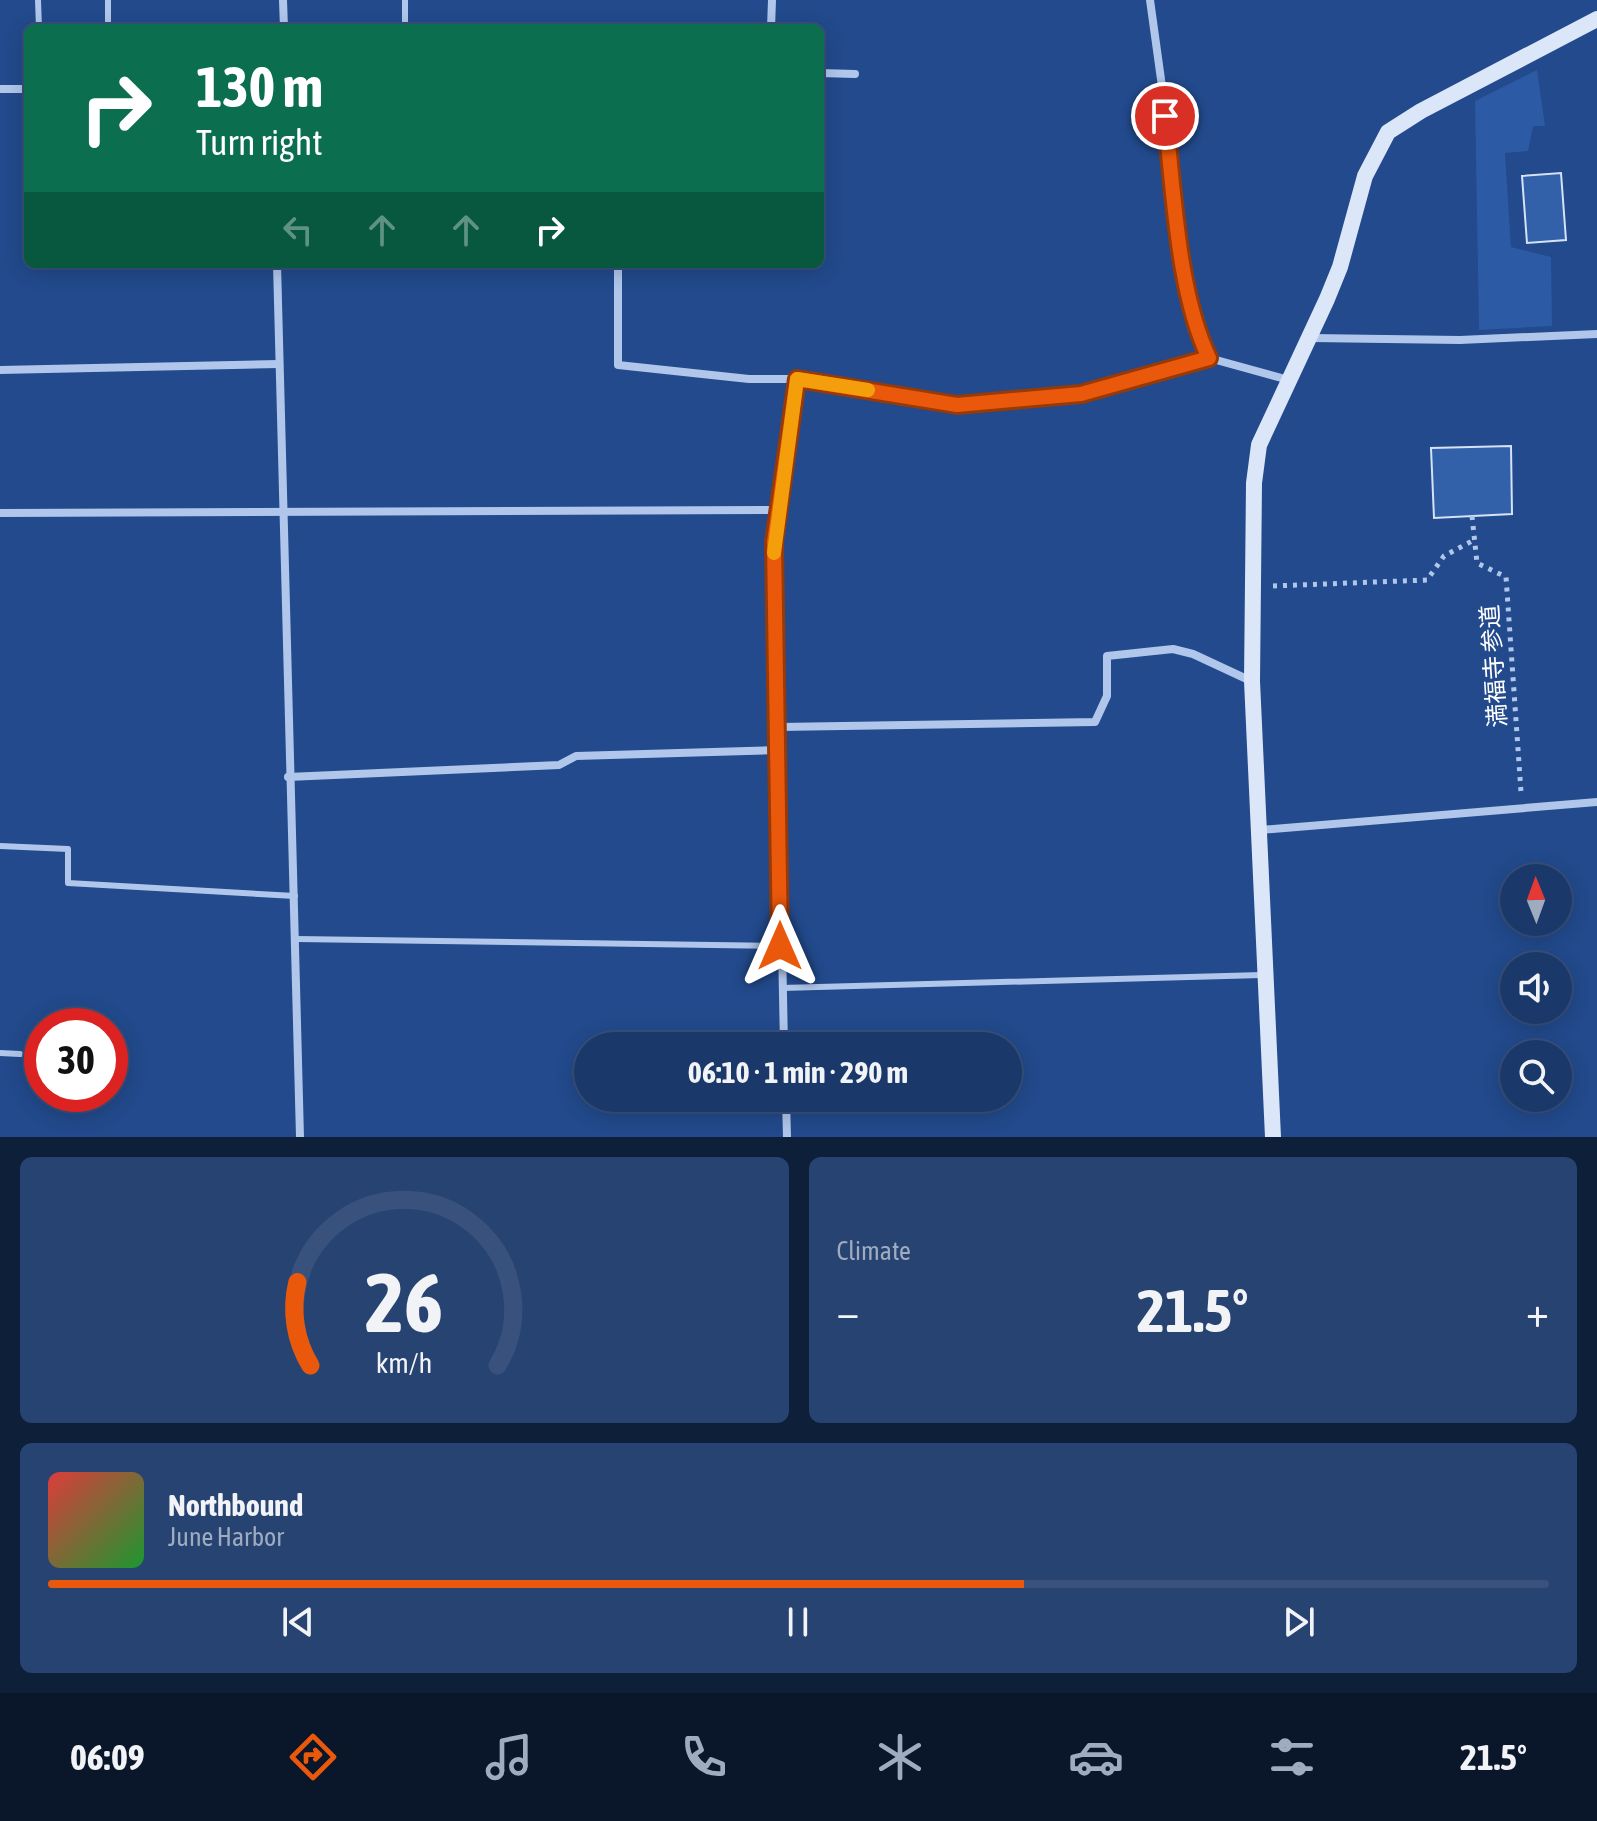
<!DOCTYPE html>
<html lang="en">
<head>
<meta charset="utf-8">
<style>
  :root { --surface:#1a3869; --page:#274371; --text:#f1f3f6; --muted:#9facc0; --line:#38527d; --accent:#ea580c }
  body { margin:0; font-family:"Asap Condensed","Noto Sans JP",sans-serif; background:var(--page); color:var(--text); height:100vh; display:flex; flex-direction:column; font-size:30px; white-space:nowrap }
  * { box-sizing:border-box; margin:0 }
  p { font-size:26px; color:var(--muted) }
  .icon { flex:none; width:44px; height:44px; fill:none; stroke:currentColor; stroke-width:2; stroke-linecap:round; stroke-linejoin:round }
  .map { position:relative; height:1137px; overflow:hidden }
  .panel { display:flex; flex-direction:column; gap:20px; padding:20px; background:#0e1f3a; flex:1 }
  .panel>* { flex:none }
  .hud { position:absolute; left:24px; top:24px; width:800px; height:244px; border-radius:12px; box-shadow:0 4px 20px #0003,0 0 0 2px var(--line); background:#0b6e4f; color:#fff; overflow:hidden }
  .needle { width:52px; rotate:359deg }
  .buttons { position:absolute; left:1500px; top:864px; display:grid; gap:16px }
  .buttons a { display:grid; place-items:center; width:72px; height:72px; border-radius:50%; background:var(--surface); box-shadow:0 4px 20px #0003,0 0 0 2px var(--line); font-size:40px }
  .speed { position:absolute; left:24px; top:1008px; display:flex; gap:16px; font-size:40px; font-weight:700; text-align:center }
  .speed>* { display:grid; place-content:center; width:104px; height:104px; border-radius:50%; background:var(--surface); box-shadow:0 4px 20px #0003,0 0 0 2px var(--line); line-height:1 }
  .speed .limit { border:12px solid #d22; background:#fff; color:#111 }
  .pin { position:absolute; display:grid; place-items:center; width:68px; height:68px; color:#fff; margin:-34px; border:4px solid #fff; border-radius:50%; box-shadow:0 2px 8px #0007 }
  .me { position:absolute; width:88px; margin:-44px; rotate:0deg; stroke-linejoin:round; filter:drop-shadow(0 0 6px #0008) }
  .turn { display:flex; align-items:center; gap:28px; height:168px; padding:0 40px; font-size:36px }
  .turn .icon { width:104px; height:104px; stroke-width:2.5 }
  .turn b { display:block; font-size:56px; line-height:68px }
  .lanes { display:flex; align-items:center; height:76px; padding:0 40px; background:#0003; justify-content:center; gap:40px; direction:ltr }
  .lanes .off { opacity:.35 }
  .big { font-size:60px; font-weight:700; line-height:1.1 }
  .panel .tile { flex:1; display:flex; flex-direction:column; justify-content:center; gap:12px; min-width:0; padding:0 28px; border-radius:12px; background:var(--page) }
  .panel .dial { align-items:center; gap:0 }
  .dial svg { height:208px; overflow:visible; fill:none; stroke:var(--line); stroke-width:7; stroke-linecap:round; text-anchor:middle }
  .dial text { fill:var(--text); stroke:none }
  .song { display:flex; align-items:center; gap:24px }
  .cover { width:96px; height:96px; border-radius:12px; background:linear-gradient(135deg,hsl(0 70% 55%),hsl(130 70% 35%)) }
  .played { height:8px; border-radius:4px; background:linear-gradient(90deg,var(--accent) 65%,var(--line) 65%) }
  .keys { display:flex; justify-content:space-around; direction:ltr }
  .heat { display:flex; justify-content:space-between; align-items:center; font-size:44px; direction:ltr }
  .panel .tiles { flex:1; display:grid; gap:20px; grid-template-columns:1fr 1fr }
  .tile:last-child { grid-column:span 2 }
  .trip { position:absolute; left:574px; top:1032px; width:448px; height:80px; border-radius:40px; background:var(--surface); box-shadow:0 4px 20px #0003,0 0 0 2px var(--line); font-weight:700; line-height:80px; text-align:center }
  .dock { display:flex; height:128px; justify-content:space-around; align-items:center; background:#0a162a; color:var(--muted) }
  .dock .icon { width:56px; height:56px }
  .dock .active { color:var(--accent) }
  .dock b { font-size:36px; color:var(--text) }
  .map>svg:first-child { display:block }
  .green { fill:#2c5aa4 }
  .building { fill:#3260a9; stroke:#d5e2f8; stroke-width:2 }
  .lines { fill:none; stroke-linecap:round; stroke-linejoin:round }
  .path { stroke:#b0c7eb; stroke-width:5; stroke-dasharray:4 6; stroke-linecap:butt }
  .lane { stroke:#b0c7eb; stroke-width:6 }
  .street { stroke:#b0c7eb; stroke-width:8 }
  .secondary { stroke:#dbe6f9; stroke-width:16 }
  .route-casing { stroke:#983908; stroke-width:20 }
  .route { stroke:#ea580c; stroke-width:14 }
  .slow { stroke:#f59e0b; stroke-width:14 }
  .labels { text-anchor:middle; stroke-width:8; stroke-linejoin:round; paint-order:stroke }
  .street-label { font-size:24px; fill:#fff; stroke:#224a8c }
</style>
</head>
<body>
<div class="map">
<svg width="1597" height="1137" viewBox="0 0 1597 1137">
  <rect width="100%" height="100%" fill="#224a8c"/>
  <!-- green -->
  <path class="green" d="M1537,70l8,56h-12l-5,25 -23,2 6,94 40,10 1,69 -73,4 -4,-229z"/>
  <!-- building -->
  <g class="building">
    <path d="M1561,173l5,67 -39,3 -5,-67z"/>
    <path d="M1511,446l1,68 -78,4 -3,-70z"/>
  </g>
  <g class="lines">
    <!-- path -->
    <g class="path">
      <path d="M1472,516l5,47 29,14 15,215"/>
      <path d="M1273,586l154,-6 17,-24 30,-16"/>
    </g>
    <!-- lane -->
    <g class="lane">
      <path d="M38,0l1,28"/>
      <path d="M405,0v28"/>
      <path d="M108,28v-28"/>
      <path d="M0,846l68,3v34l227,13"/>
      <path d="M296,939l484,7"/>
      <path d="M782,988l480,-13"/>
      <path d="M0,1053l20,1"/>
    </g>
    <!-- street -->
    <g class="street">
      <path d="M283,0l1,28"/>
      <path d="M1150,0l46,332 13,26 80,22"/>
      <path d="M771,28l1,-28"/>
      <path d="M820,73l35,1"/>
      <path d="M0,89h28"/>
      <path d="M277,264l23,873"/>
      <path d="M618,264v101l131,14h48l-23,163 10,504"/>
      <path d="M1311,338l149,2 137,-6"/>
      <path d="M0,370l279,-6"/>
      <path d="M797,379l160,26 124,-11 128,-36"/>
      <path d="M0,513l778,-3"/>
      <path d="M779,727l316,-5 12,-26v-40l66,-7 20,5 58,27"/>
      <path d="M288,777l271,-12 17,-9 203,-6"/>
      <path d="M1260,830l337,-28"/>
      <path d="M786,1098l1,39"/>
    </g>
    <!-- secondary -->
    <path class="secondary" d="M1273,1137l-21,-456 2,-198 5,-38 68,-146 13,-32 25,-91 23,-44 33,-21 176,-92"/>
  </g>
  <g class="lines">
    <defs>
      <path id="route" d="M780,946l-6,-404 23,-163 160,26 124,-11 128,-36c-32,-67 -35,-168 -44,-242"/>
    </defs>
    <!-- route casing -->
    <use href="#route" class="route-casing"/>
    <!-- route -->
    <use href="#route" class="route"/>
    <!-- slow -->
    <path class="slow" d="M774,553l23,-174 71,11"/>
  </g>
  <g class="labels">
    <!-- street labels -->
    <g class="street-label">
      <text transform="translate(1494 666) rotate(-94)" y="8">満福寺 参道</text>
    </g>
  </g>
</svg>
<div class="buttons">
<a><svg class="needle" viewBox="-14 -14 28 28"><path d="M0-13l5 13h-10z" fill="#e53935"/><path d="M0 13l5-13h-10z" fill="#9facc0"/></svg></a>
<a><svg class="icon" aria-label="sound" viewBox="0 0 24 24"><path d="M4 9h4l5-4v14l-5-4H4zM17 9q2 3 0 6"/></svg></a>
<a><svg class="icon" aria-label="search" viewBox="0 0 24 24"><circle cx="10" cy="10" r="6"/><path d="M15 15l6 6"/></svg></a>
</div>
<div class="speed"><div class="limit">30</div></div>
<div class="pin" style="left:1165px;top:116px;background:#d93025"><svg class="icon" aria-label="arrive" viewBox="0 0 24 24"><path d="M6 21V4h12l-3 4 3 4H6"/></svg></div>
<svg class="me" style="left:780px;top:946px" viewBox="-20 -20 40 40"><path d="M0-17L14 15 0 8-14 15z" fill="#ea580c" stroke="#fff" stroke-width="4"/></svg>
<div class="trip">06:10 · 1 min · 290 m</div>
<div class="hud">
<div class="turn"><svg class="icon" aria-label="right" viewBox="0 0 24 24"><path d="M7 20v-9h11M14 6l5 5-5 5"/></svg><div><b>130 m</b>Turn right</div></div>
<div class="lanes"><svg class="icon off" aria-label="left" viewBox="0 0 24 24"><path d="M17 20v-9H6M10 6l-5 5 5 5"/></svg><svg class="icon off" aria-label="ahead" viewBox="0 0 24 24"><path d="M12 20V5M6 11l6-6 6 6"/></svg><svg class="icon off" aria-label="ahead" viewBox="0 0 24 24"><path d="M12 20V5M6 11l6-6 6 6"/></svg><svg class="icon" aria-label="right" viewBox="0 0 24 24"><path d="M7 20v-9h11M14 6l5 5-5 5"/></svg></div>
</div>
</div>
<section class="panel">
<div class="tiles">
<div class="tile dial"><svg viewBox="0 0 100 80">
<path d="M14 69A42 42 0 1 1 86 69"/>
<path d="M14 69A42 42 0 0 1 9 37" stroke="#ea580c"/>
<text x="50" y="56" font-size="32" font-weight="700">26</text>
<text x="50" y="72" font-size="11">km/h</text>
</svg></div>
<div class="tile"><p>Climate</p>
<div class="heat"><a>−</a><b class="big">21.5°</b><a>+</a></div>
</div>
<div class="tile">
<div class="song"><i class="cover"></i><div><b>Northbound</b><p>June Harbor</p></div></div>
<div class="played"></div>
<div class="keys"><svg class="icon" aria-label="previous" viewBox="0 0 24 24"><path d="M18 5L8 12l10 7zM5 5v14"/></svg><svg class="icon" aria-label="pause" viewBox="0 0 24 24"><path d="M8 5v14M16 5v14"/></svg><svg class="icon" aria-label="next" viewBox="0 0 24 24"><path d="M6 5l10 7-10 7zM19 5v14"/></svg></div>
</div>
</div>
</section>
<nav class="dock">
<b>06:09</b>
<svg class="icon active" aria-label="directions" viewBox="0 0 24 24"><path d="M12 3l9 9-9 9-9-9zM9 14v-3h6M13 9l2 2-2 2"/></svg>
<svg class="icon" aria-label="music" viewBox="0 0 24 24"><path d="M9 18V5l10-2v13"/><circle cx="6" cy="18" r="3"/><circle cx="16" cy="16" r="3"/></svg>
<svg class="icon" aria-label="phone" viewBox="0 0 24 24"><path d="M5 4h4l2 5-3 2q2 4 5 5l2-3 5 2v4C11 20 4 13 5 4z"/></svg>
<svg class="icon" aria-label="climate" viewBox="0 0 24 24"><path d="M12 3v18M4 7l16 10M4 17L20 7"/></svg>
<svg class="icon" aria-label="car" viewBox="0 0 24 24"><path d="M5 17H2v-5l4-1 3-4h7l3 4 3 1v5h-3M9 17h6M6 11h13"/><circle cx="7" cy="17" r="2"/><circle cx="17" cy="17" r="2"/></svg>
<svg class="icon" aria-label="filters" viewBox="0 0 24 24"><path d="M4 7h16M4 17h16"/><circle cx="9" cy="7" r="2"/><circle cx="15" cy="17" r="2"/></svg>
<b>21.5°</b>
</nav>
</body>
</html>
